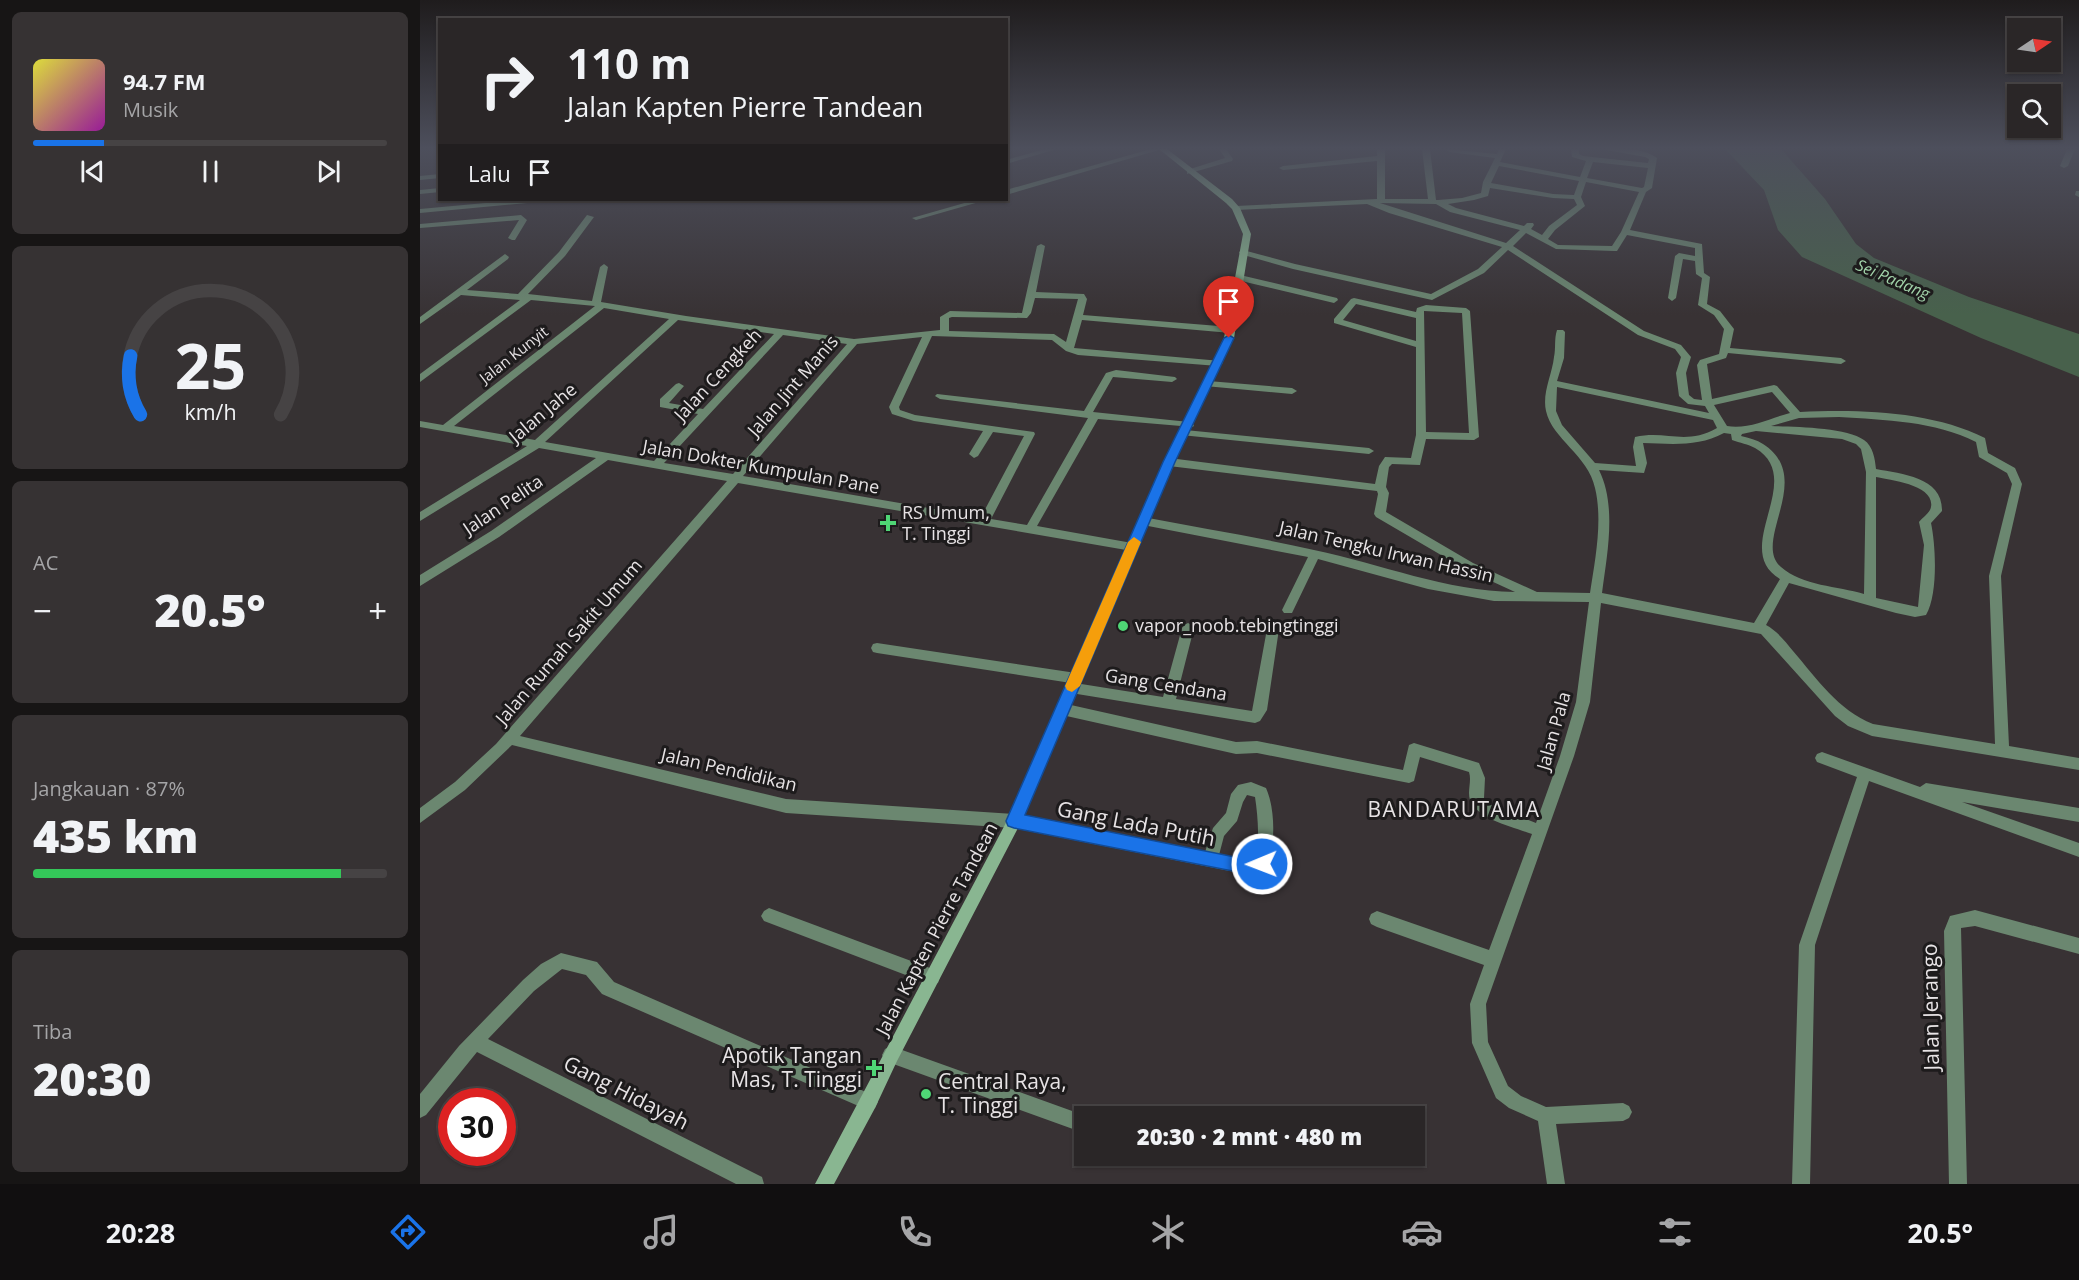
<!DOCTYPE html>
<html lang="id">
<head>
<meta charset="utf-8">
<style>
  :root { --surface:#2a2627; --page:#363233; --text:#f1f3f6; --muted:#a5a5a7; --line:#464344; --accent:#1a73e8 }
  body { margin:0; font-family:"Open Sans",sans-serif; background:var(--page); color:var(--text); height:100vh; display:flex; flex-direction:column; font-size:22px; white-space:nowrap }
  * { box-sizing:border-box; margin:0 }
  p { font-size:20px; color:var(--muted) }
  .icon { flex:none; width:33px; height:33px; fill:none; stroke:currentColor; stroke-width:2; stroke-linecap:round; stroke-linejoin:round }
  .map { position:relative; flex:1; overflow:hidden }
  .details { display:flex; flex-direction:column; gap:12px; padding:12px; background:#171515; width:420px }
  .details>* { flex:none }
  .top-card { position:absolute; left:18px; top:18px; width:570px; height:183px; border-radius:0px; box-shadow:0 2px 4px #0004,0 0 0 2px var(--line); background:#2a2627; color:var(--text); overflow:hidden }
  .needle { width:39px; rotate:77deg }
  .tools { position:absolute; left:1587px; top:18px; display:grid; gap:12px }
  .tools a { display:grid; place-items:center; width:54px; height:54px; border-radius:0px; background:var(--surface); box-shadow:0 2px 4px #0004,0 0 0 2px var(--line); font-size:30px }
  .speed { position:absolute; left:18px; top:1088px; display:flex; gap:12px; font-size:30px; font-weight:700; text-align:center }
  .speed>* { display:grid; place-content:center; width:78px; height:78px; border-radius:50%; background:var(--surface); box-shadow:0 2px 4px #0004,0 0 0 2px var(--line); line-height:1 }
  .speed .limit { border:9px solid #d22; background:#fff; color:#111 }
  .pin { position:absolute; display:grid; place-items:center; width:51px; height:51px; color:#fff; margin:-62px -26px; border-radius:50% 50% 50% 0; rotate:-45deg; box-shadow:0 0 6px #0007 }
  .pin .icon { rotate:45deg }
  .me { position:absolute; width:66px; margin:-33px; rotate:269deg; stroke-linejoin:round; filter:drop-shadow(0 0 4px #0008) }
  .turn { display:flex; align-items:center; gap:21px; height:126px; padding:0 30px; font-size:27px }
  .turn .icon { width:78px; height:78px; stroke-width:2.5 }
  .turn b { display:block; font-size:42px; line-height:51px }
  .then { display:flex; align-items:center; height:57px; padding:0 30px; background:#0003; gap:12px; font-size:22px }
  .big { font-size:45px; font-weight:800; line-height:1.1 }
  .details .tile { flex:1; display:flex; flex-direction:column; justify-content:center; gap:9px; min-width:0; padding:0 21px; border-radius:9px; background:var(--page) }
  .details .dial { align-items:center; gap:0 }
  .dial svg { height:156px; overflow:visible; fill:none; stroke:var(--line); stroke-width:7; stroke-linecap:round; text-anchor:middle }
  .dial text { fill:var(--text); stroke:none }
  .song { display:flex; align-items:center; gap:18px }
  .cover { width:72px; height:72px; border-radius:9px; background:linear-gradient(135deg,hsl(60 70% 55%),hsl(300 70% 35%)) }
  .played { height:6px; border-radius:3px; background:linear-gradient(90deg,var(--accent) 20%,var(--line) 20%) }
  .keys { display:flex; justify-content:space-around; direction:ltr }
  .heat { display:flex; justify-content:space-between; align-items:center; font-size:33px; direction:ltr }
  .charge { height:9px; border-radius:4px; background:linear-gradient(90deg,#34c759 87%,var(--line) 0) }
  .trip { position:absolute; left:654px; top:1106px; width:351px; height:60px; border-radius:0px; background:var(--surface); box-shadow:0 2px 4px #0004,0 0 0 2px var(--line); font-weight:800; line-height:60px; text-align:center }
  .menu { display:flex; height:96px; justify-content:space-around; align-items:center; background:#110f10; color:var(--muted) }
  .menu .icon { width:42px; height:42px }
  .menu .on { color:var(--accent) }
  .menu b { font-size:27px; color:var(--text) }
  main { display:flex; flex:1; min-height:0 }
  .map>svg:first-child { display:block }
  .water { fill:#48614c }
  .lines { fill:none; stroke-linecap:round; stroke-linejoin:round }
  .street { fill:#6b8770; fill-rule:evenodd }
  .secondary { fill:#89b691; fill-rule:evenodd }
  .route { fill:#1a73e8; stroke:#114b97; stroke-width:1.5 }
  .slow { fill:#f59e0b }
  .poi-dot { fill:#4fd675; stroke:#1d1b1c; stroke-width:2 }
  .labels { text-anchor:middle; stroke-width:6; stroke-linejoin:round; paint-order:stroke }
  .far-street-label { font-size:15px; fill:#e7e3e5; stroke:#1d1b1c }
  .far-water-label { font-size:16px; font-style:italic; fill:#a2d3aa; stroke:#1d1b1c }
  .street-label { font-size:18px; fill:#e7e3e5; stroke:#1d1b1c }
  .poi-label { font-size:18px; fill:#e7e3e5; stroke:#1d1b1c; text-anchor:start }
  .quarter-label { font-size:21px; letter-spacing:1.5px; fill:#e7e3e5; stroke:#1d1b1c }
  .near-street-label { font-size:21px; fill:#e7e3e5; stroke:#1d1b1c }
  .near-poi-label { font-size:21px; fill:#e7e3e5; stroke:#1d1b1c; text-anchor:end }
</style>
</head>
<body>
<main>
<section class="details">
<div class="tile">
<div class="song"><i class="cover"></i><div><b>94.7 FM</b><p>Musik</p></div></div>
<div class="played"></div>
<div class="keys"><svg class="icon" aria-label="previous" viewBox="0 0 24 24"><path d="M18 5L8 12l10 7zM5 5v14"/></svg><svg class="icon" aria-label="pause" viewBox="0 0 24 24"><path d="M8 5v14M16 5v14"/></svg><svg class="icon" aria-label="next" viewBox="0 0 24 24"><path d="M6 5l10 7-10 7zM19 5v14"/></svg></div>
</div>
<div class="tile dial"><svg viewBox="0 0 100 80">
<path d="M14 69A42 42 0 1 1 86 69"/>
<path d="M14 69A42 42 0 0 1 9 39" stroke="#1a73e8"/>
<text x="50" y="56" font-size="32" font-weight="700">25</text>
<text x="50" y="72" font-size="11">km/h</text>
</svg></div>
<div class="tile"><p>AC</p>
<div class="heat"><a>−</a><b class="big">20.5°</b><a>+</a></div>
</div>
<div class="tile"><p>Jangkauan · 87%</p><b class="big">435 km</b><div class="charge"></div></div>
<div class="tile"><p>Tiba</p><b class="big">20:30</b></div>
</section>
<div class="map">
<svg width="1659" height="1184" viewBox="0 0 1659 1184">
  <rect width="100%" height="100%" fill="#383234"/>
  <!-- water -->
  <path class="water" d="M1305,149h56l44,50 31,45 18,14 95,39 110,37v43l-98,-39 -179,-81 -24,-27 -14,-40z"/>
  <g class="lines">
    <!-- street -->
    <g class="street">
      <path d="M625,149h12l-51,15v-4z"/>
      <path d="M731,149h11l-156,46v-5z"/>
      <path d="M799,149h7l7,10 -1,2 -45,13v-4l38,-12z"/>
      <path d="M957,149h8v50h43l-6,-50h8l6,51h2l24,-2 19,-5 2,-11 12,-24 -46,-6 -3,-3 51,5 2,-5h7l-6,13 80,15 6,-16 -14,-4 -1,-8h8v5l4,2 65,7 1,-4 -4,-2 -44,-8c17,0 41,-2 56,9l-5,30 -6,4 -16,38 72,14 2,29 6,4 -3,27 13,7 14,18 -4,19 111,10 5,3 -5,3 -113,-11 -2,5 -19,6 5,35 62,-14 3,1 23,26c58,-3 132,-1 185,26l3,15 27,15 7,16 -21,92 8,170 70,12v12l-207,-34 -24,-10 -13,-10 -74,-82 -160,-31 -11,99 -16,54 -88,248 2,38 20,44 13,10 25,11 77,-4 6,3 3,6 -3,6 -6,3 -67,3 9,60h-18l-9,-63 -29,-13 -13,-10 -24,-55 -2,-39 14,-39 -107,-38 -6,-3 -2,-5 2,-5 6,-3 112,39 43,-116c-19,-7 -55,-15 -62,-34 -3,-9 2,-19 -1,-28l-49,-15 -6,24 -5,2 -152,-30 -21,1 -174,-39 -5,-2 -2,-4 2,-4 5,-2 174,39 21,-1 146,29 6,-25 5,-2 65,20 6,15 -1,20 5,6 47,19 24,-67 16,-54 13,-100 -95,-1 -66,-12 -110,-30 -26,54h-8l-2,-3 26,-53 -165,-32 -6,-4 6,-4c57,11 114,20 171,33 67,14 132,41 201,42l-50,-23 -89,-52 -2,-3 4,-20 -1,-3 -208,-25 -5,-4 5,-4 206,26 4,-18 6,-9 26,1 5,-23v-88l-82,-24v-4l17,-20 3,-1 62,14 1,-4 9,-3 40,3 4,3 9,126 -5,3 -48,-1 -6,26 -28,-1 -3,3 -3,20 3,6 -3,19 87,51 64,29 53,1c5,-33 13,-72 5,-105 -7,-33 -43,-49 -49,-77 -4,-18 6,-36 8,-54 2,-9 0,-18 3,-27h6l2,2 -1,26 -7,23 152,32 -4,-7 -17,-2 -9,-8 -3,-23 5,-16 -6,-8 -37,-14 -130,-85 -24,23 -52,27 -139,-31 -53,-15 -1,-2 4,-2 52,14 136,30 47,-25 24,-22 -113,-34 -22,-9 -131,6 -4,-2 4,-2 141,-7v-38l-94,9 -4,-2 4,-2 94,-10zM1173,162l55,6 -4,19 -2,1 -55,-10zM1079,166l80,15 -5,14 -21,-1 -62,-11zM1166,182l53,10 -18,40 -9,14 -54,-1 -10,-6 7,-9 30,-24 -4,-9zM1070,188l63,10 21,1 3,6 -28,21 -7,9 -11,-6 3,-4 -1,-2h-6l-3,3 -68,-18 -8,-4 26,-4 14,-4zM960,203l56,1 14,8 70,18 -14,13zM1106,233l30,16 58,2h3l10,-16 68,13v8l-16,-3 -4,3 -7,42 4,3 4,-3 7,-39 12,2 1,13 6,4 -4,27 16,10 10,14 -5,25 -19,6 -3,5 5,35 -8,-1 -5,-4 -3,-22 5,-16 -10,-12 -37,-14 -131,-85zM936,304l60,14v23l-73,-21zM1004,311l38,2 7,120 -43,-1zM1137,387l156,33 4,8c-32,18 -50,2 -82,9l-2,10 3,19 -41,-3 -33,-38 -6,-14zM1352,392l18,21c-20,5 -42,17 -63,13l-13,-21zM1419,417c46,3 96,4 137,25l3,15 28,16 5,11 -23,92 6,168 -122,-20c-35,-14 -56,-45 -80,-73 -7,-9 -17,-21 -27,-26l23,-42 107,30 19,4 11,-2c12,-21 10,-68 5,-92l11,-12c1,-34 -40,-37 -66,-42 -1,-10 -3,-23 -12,-29 -18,-13 -70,-13 -93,-14l28,-8zM1336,431l86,8 14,5 5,5 5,23 -2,122c-26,-8 -62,-8 -83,-27 -30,-26 35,-89 -18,-123 -6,-4 -14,-6 -22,-8l1,-2zM1304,433l7,1 1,6c8,3 16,4 23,8 53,31 -26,101 25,131l-26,44 -152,-30c5,-38 15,-87 -3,-123l45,3 3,-10 -4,-20c29,1 55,4 81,-10zM1456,477c15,3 59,8 55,30 -1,6 -8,10 -12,15l5,23 -6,62 -42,-9z"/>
      <path d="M1647,149h8l-7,17 -4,2 -4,-2z"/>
      <path d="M20,174v4l-20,2v-4z"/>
      <path d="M20,188v4l-20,2v-4z"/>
      <path d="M1656,191h3v6l-4,-2z"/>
      <path d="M98,200h24l-4,2 -118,11v-4z"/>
      <path d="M555,200h11l-70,20 -4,-2z"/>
      <path d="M101,215l6,5 -12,20h-3l-4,-2 11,-18 -99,8v-4z"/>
      <path d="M167,215l7,2 -29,39 -37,38 64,7 8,-34 4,-3 4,3 -7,35 85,14 168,23 86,-9v-13l10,-6 72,2 15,-67 4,-2 4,2 -9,46 48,2 3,5 -4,16 148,12 5,3 -5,3 -149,-13 -8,28 147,13 2,2 -5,3 -140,-11 -12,-4 -14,-11 -120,-4 -33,71 1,3 15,5 119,17 1,2 -44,85 36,6 61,-107 -148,-19 -5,-3 2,-2 147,17 22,-38 10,-3 59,7 2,2 -5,3 -59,-5 -20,35 96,10 5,3 -1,2 -95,-8 -61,107 95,17 4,1 2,3 -2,3 -4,1 -394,-68 -218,253 266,63 228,15 191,38 8,-24 13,-15 5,-19 7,-9 13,-3 15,6c10,22 10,64 -2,85l-14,2 -236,-47 -228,-15 -274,-68 -47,45 -45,33v-15l35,-26 41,-38 231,-263 -119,-21 -109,77 -79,49v-11l71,-44 105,-73 -57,-10 -119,73v-9l107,-66 -107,-19v-6l23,4 152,-119 -64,-6 -111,82v-8l100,-74 -59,-5 -41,29v-7l85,-63 4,3 -1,2 -41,31 51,4 41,-42zM615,298l43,1 -12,43 -12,-8 -105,-3v-13l3,-1 75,1 4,-5zM184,308l65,11 -134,121 -81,-14zM258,320l96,14 -71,75 -34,-6 15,-17 -5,-3 -3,1 -16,15v8l38,7 -44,47 -109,-19zM363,335l64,9 -114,130 -69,-11zM502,337l-33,70 3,7 22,7 69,10 -14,23 5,4 4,-2 15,-24 31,4 -43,81 -238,-41 114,-132zM827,795l8,2c3,20 5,44 0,64l-36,-6 5,-19 13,-15 6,-19z"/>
      <path d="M820,275l97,23 1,2 -4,3 -97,-23v-4z"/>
      <path d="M788,381l84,7 5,3 -5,3 -87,-8v-4z"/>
      <path d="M765,430l184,18 5,3 -5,3 -188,-19 -1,-2 1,-2z"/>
      <path d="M768,623l4,2 2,3 -18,71 76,12 15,-82 2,-3h8l2,3 -12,81 -7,11 -5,2 -184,-30 -5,-1 -2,-4 2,-4 5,-1 -194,-30 -4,-1 -2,-4 2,-4 4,-1 199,30 5,1 1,4 -1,4 -6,1 88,14 19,-69 2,-3z"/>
      <path d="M1402,752l98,35 6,-4 153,25v14l-117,-20 117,41v14l-210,-76 -54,164 -5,239h-18l7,-239 58,-168 -40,-15 -2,-4 2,-4z"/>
      <path d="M349,908l169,63 2,6 -2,6 -6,2 -168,-64 -3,-5 3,-5z"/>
      <path d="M1555,910l104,28v16l-104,-28 -14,2 6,256h-18l-5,-253 6,-15z"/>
      <path d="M141,953l36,9 17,20 261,114 3,6 -3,6 -6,3 -6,-3 -261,-114 -16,-19 -24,-6 -28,22 -46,48 274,138 2,7h-28l-259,-132 -51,63 -6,3v-24l39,-48 64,-66 18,-16z"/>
      <path d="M471,1046l195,70h-2v17l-199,-72 -3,-6 3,-6z"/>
    </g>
    <!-- secondary -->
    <path class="secondary" d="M739,149h8l65,50 8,9 11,26 -17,104 -60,124 -155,364 -122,235 -22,47 -41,76h-19l194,-367 155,-355 60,-124 19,-104 -11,-25 -6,-6z"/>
  </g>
  <!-- sky -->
  <linearGradient id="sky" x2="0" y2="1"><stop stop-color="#1f1c1d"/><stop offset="0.47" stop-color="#4d4f5c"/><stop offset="1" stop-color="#4d4f5c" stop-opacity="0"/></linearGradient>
  <rect width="1659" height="315" fill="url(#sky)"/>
  <!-- route -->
  <path class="route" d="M809,335l5,3 -59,124 -150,353 225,45 12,-4 6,3 2,5 -5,10 -7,2 -244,-48 -6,-2 -2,-5 157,-359 61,-124z"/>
  <!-- slow -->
  <path class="slow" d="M714,537l7,5 -61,144 -8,6 -5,-2 -2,-4 63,-144z"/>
  <!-- markers -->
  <g class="poi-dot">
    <path d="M465 514h6v6h6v6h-6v6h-6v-6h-6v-6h6z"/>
    <circle cx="703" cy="626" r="6"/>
    <path d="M451 1059h6v6h6v6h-6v6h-6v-6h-6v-6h6z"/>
    <circle cx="506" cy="1094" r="6"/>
  </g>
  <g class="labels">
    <!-- far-street labels -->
    <g class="far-street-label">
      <text transform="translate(94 355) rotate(-38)" y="5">Jalan Kunyit</text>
    </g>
    <!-- far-water labels -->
    <g class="far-water-label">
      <text transform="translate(1473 279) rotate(23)" y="6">Sei Padang</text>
    </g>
    <!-- street labels -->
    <g class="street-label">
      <text transform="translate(298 375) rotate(-47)" y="6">Jalan Cengkeh</text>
      <text transform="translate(373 386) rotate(-49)" y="6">Jalan Jint Manis</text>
      <text transform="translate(123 413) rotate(-40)" y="6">Jalan Jahe</text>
      <text transform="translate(341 467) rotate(10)" y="6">Jalan Dokter Kumpulan Pane</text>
      <text transform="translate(83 505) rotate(-34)" y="6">Jalan Pelita</text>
      <text transform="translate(966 552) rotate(13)" y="6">Jalan Tengku Irwan Hassin</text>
      <text transform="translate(149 642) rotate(-49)" y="6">Jalan Rumah Sakit Umum</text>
      <text transform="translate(746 685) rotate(9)" y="6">Gang Cendana</text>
      <text transform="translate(1134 731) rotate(-74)" y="6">Jalan Pala</text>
      <text transform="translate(309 770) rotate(13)" y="6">Jalan Pendidikan</text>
      <text transform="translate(517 929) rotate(-62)" y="6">Jalan Kapten Pierre Tandean</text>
    </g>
    <!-- poi labels -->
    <g class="poi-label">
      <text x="482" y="519">RS Umum,<tspan x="482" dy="21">T. Tinggi</tspan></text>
      <text x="715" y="632">vapor_noob.tebingtinggi</text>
    </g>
    <!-- quarter labels -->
    <g class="quarter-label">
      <text x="1034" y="817">BANDARUTAMA</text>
    </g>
    <!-- near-street labels -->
    <g class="near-street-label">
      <text transform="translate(716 824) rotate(11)" y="7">Gang Lada Putih</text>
      <text transform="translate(1511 1007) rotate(-91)" y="7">Jalan Jerango</text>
      <text transform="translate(206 1093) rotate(27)" y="7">Gang Hidayah</text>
    </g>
    <!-- near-poi labels -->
    <g class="near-poi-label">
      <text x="442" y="1063">Apotik Tangan<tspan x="442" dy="24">Mas, T. Tinggi</tspan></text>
      <text x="518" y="1089" text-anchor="start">Central Raya,<tspan x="518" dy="24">T. Tinggi</tspan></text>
    </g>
  </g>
</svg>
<div class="tools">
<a><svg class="needle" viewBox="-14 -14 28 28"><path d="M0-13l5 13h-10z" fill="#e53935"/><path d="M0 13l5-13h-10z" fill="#a5a5a7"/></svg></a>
<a><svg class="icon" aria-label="search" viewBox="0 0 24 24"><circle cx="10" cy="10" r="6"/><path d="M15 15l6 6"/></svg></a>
</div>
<div class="speed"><div class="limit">30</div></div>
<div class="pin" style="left:809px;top:338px;background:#d93025"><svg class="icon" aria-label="arrive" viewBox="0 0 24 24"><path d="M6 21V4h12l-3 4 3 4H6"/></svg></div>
<svg class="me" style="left:842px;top:864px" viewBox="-20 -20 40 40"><circle r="17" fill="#1a73e8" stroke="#fff" stroke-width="3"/><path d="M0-11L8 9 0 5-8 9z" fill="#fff"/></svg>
<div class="trip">20:30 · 2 mnt · 480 m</div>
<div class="top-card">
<div class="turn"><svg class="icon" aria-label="right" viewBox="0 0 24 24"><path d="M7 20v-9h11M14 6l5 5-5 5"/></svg><div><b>110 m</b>Jalan Kapten Pierre Tandean</div></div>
<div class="then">Lalu<svg class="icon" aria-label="arrive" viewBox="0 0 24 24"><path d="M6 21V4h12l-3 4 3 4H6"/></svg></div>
</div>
</div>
</main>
<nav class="menu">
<b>20:28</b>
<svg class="icon on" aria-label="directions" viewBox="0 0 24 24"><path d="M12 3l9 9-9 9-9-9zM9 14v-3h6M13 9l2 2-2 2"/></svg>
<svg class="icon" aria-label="music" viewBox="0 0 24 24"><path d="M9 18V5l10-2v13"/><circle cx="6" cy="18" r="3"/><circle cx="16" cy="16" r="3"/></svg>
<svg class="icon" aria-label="phone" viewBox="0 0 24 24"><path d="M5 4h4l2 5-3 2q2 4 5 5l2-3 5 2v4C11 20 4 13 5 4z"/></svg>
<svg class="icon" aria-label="climate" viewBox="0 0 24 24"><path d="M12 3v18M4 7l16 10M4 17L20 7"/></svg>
<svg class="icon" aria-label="car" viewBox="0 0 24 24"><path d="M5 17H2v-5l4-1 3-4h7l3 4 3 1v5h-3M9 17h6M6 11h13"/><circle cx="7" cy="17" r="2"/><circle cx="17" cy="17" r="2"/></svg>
<svg class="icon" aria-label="filters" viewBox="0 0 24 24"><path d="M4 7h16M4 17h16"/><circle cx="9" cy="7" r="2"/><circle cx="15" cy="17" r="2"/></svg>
<b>20.5°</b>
</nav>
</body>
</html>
